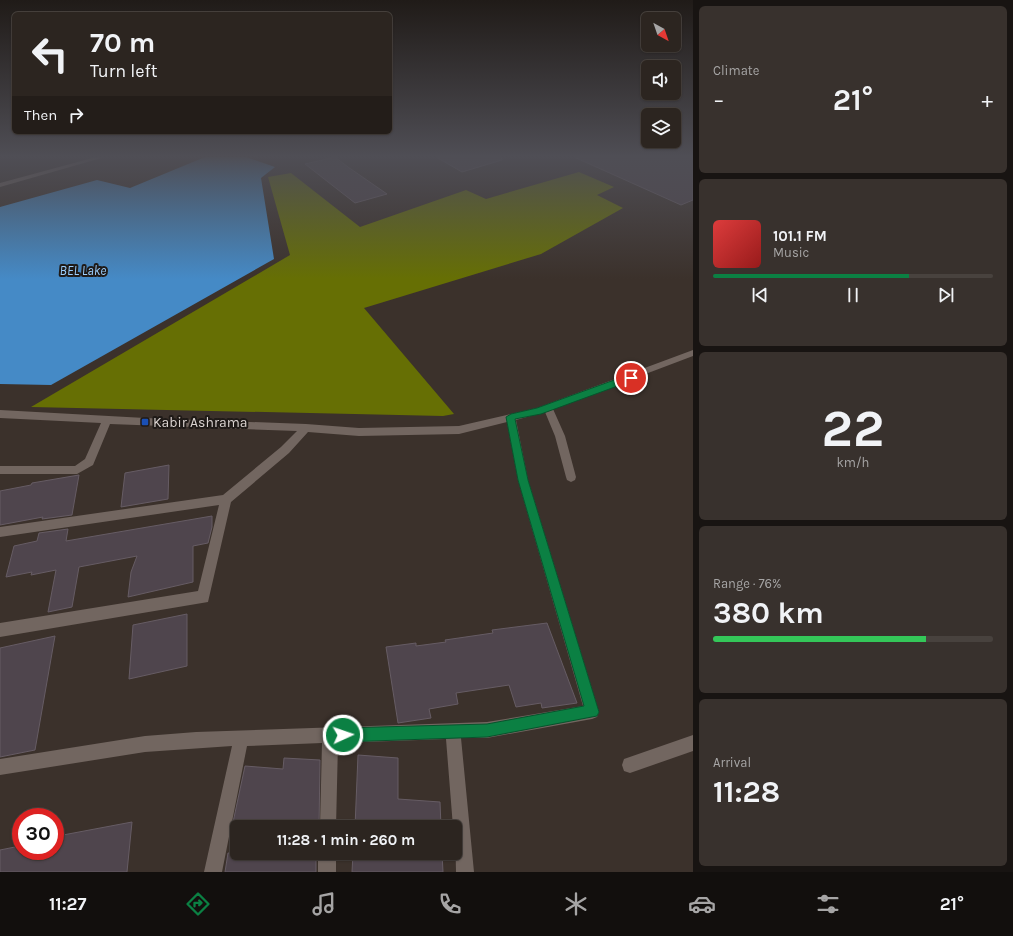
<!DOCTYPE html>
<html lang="en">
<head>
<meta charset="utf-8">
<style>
  :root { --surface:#2c2520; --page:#38312d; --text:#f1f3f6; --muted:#a6a5a5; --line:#48423e; --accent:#0b8043 }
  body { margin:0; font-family:Karla,sans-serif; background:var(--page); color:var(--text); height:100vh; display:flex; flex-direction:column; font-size:15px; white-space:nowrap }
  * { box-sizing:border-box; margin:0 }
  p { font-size:13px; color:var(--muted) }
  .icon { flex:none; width:22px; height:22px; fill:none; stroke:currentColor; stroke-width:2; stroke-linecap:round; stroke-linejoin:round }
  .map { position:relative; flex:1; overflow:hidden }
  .sheet { display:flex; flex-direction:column; gap:6px; padding:6px; background:#181412; width:320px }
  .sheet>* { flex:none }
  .guide { position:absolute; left:12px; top:12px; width:380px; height:122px; border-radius:6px; box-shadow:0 1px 3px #0004,0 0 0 1px var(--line); background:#2c2520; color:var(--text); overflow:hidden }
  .needle { width:26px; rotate:140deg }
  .tools { position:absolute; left:641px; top:12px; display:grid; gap:8px }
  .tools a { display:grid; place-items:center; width:40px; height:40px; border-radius:6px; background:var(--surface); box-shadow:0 1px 3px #0004,0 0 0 1px var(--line); font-size:20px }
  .speed { position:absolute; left:12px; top:808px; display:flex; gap:8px; font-size:20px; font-weight:700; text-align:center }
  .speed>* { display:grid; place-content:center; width:52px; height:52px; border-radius:50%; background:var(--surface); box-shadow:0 1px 3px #0004,0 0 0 1px var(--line); line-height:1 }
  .speed .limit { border:6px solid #d22; background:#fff; color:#111 }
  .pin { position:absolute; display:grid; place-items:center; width:34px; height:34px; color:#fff; margin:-17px; border:2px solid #fff; border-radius:50%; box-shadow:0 1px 4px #0007 }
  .me { position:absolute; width:44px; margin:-22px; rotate:87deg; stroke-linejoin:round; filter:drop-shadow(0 0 3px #0008) }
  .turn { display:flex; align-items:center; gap:14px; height:84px; padding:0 12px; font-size:18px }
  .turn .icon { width:52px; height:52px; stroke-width:2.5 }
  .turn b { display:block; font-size:28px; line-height:34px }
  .then { display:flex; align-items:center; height:38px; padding:0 12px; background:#0003; gap:8px; font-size:15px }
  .big { font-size:30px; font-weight:700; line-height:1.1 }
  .sheet .widget { flex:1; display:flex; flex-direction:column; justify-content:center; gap:6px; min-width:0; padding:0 14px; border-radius:6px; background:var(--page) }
  .sheet .dial { align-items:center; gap:0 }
  .dial b { font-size:52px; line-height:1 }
  .song { display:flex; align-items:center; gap:12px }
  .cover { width:48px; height:48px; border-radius:6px; background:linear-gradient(135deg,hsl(0 70% 55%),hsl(0 70% 35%)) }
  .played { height:4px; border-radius:2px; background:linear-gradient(90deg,var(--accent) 70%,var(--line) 70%) }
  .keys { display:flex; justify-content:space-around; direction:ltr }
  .heat { display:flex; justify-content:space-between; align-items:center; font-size:22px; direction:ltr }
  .charge { height:6px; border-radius:3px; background:linear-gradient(90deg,#34c759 76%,var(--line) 0) }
  .trip { position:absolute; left:230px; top:820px; width:232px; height:40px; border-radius:6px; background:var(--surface); box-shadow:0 1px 3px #0004,0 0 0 1px var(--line); font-weight:700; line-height:40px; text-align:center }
  .dock { display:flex; height:64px; justify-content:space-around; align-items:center; background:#120f0d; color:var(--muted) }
  .dock .icon { width:28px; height:28px }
  .dock .selected { color:var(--accent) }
  .dock b { font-size:18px; color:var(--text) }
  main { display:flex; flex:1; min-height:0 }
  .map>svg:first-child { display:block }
  .forest { fill:#666f04 }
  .water { fill:#458ac6 }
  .building { fill:#4f454d; stroke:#665c64 }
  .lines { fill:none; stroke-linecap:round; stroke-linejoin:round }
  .minor { fill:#726660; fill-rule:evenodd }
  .route { fill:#0b8043; stroke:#07532c }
  .transit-dot { fill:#1a4fb4; stroke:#1f1a17; stroke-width:1.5 }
  .labels { text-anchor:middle; stroke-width:4; stroke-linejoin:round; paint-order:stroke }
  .far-water-label { font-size:13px; font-style:italic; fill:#9acefe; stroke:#1f1a17 }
  .poi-label { font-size:14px; fill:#dbd4d1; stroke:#1f1a17; text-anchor:start }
</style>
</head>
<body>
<main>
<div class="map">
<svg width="693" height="872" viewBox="0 0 693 872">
  <rect width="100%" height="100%" fill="#3b312b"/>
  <!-- forest -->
  <path class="forest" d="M579,172l35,15 -17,8 26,13 -82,46 -177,54 90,106 -11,2 -412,-9 259,-152 -22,-78 23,-4 69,54 106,-37 20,9z"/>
  <!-- water -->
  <path class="water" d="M205,157h41l29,10 -14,11 13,81 -223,126 -51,-1v-177l97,-27 33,8z"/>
  <!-- building -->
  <g class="building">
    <path d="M335,157l13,10 39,27 -32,9 -50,-39z"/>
    <path d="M436,157h65l1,3 -40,12z"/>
    <path d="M574,157h119v43l-12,5z"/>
    <path d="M169,465l-1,34 -47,8 4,-34z"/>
    <path d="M79,475l-7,40 -30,4 1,-2 -43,8v-34l31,-6 1,-2z"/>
    <path d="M212,516v11l-4,16 -15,3v36l-65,15 3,-25 6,-16 -58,11 -7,40 -24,5 8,-42 -25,5 1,-3 -26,5 8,-31 23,-5 2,-8 29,-4 -2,12z"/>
    <path d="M187,614v52l-58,13 4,-54z"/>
    <path d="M547,623l30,80 -35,5 -1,-5 -25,4 -7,-22 -53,8 2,11 -29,5 2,9 -33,5 -12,-76 30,-4v3l30,-4 -1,-2 48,-7 -1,-3z"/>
    <path d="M55,636l-20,114 -35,7v-109z"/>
    <path d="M358,755l40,3v41l42,3 1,25h-86z"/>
    <path d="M284,758l36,2 -1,67h-87l13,-61 38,3z"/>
    <path d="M132,822l-5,50h-127v-22l20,-4 -1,5h36v-13l8,-1v-2z"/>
    <path d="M228,853h88v19h-91z"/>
    <path d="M353,853h89l1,19h-91z"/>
  </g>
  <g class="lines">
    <!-- minor -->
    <g class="minor">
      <path d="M96,157h9l-105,30v-4z"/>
      <path d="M693,350v6l-140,53 12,27 11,41 -1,3 -4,2 -4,-2 -1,-3 -11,-41 -10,-24 -29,8 12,60 71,232 -2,5 -5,2 -105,19h-26l13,134h-18l-1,-45h-2l-7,-88 -108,4 -2,84h-16l2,-84 -75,3 -25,126h-18l28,-126 -87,6 -145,23v-16l145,-23 51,-4 291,-10 96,-16 -65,-226 -11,-58 -48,12 -100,2 -51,-4 -19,21 -58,49 -23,100 -208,35v-14l198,-32 21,-86 -219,32v-10l223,-32 58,-48 16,-16 -187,-7 -17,41 -16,9h-77v-8h75l10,-7 16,-36 -101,-5v-8l145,8 161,6 53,4 100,-2 78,-18z"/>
      <path d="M693,735v16l-63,22 -6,-2 -2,-6 2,-6z"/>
      <rect x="318" y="853" width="18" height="19"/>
    </g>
  </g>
  <!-- sky -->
  <linearGradient id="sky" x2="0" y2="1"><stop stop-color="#201b18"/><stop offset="0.56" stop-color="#4f4e55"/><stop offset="1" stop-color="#4f4e55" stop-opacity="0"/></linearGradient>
  <rect width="693" height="279" fill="url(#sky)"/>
  <!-- route -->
  <path class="route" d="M628,375h3l4,3 -1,2 -93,34 -26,5 13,61 71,232 -2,4 -110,21 -144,5 -5,-2 -2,-5 2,-5 5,-2 144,-4 97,-18 -66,-226 -12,-63 5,-3 26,-6z"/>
  <!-- markers -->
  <rect class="transit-dot" x="141" y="418" width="8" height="8" rx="2"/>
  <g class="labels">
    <!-- far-water labels -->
    <g class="far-water-label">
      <text x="83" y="275">BEL Lake</text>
    </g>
    <!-- poi labels -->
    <g class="poi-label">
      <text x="153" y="427">Kabir Ashrama</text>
    </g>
  </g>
</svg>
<div class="tools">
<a><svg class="needle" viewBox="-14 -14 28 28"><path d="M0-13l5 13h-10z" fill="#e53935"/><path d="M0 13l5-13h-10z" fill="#a6a5a5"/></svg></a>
<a><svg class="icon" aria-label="sound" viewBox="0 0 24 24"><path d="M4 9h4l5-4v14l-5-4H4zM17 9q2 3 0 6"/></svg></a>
<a><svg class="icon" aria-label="layers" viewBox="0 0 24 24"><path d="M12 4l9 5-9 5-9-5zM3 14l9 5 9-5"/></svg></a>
</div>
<div class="speed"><div class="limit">30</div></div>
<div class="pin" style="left:631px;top:378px;background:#d93025"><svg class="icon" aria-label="arrive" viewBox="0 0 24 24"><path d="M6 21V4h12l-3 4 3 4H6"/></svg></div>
<svg class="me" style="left:343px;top:735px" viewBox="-20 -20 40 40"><circle r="17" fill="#0b8043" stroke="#fff" stroke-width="3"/><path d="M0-11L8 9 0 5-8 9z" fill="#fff"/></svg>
<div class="trip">11:28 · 1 min · 260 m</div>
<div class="guide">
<div class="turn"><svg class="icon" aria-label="left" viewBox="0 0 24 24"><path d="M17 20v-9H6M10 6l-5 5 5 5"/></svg><div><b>70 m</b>Turn left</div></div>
<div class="then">Then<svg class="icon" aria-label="right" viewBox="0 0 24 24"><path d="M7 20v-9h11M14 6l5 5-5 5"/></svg></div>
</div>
</div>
<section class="sheet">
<div class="widget"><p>Climate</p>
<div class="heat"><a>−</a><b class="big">21°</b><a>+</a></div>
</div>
<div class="widget">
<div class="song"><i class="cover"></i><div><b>101.1 FM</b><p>Music</p></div></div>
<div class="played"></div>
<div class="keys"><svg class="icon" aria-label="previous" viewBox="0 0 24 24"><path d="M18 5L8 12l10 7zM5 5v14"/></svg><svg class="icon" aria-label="pause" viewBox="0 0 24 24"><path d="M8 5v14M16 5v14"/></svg><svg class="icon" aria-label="next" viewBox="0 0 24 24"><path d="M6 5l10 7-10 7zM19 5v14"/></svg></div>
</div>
<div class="widget dial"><b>22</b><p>km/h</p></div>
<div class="widget"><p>Range · 76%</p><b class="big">380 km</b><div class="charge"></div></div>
<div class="widget"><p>Arrival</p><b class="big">11:28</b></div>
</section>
</main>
<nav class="dock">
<b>11:27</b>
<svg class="icon selected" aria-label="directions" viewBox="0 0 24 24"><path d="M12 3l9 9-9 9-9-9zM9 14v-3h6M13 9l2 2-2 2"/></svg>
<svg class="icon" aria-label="music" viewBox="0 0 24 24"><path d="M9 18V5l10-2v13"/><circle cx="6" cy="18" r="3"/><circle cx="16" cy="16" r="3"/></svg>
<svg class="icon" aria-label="phone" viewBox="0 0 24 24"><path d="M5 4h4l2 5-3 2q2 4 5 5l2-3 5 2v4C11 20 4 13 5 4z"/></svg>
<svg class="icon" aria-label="climate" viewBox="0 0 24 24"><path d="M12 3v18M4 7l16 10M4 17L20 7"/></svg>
<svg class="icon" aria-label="car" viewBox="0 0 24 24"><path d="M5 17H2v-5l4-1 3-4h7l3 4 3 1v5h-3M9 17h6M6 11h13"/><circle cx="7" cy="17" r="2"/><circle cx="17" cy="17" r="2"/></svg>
<svg class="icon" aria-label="filters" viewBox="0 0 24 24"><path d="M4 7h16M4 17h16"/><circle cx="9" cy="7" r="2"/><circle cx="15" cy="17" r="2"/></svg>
<b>21°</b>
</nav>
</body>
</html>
